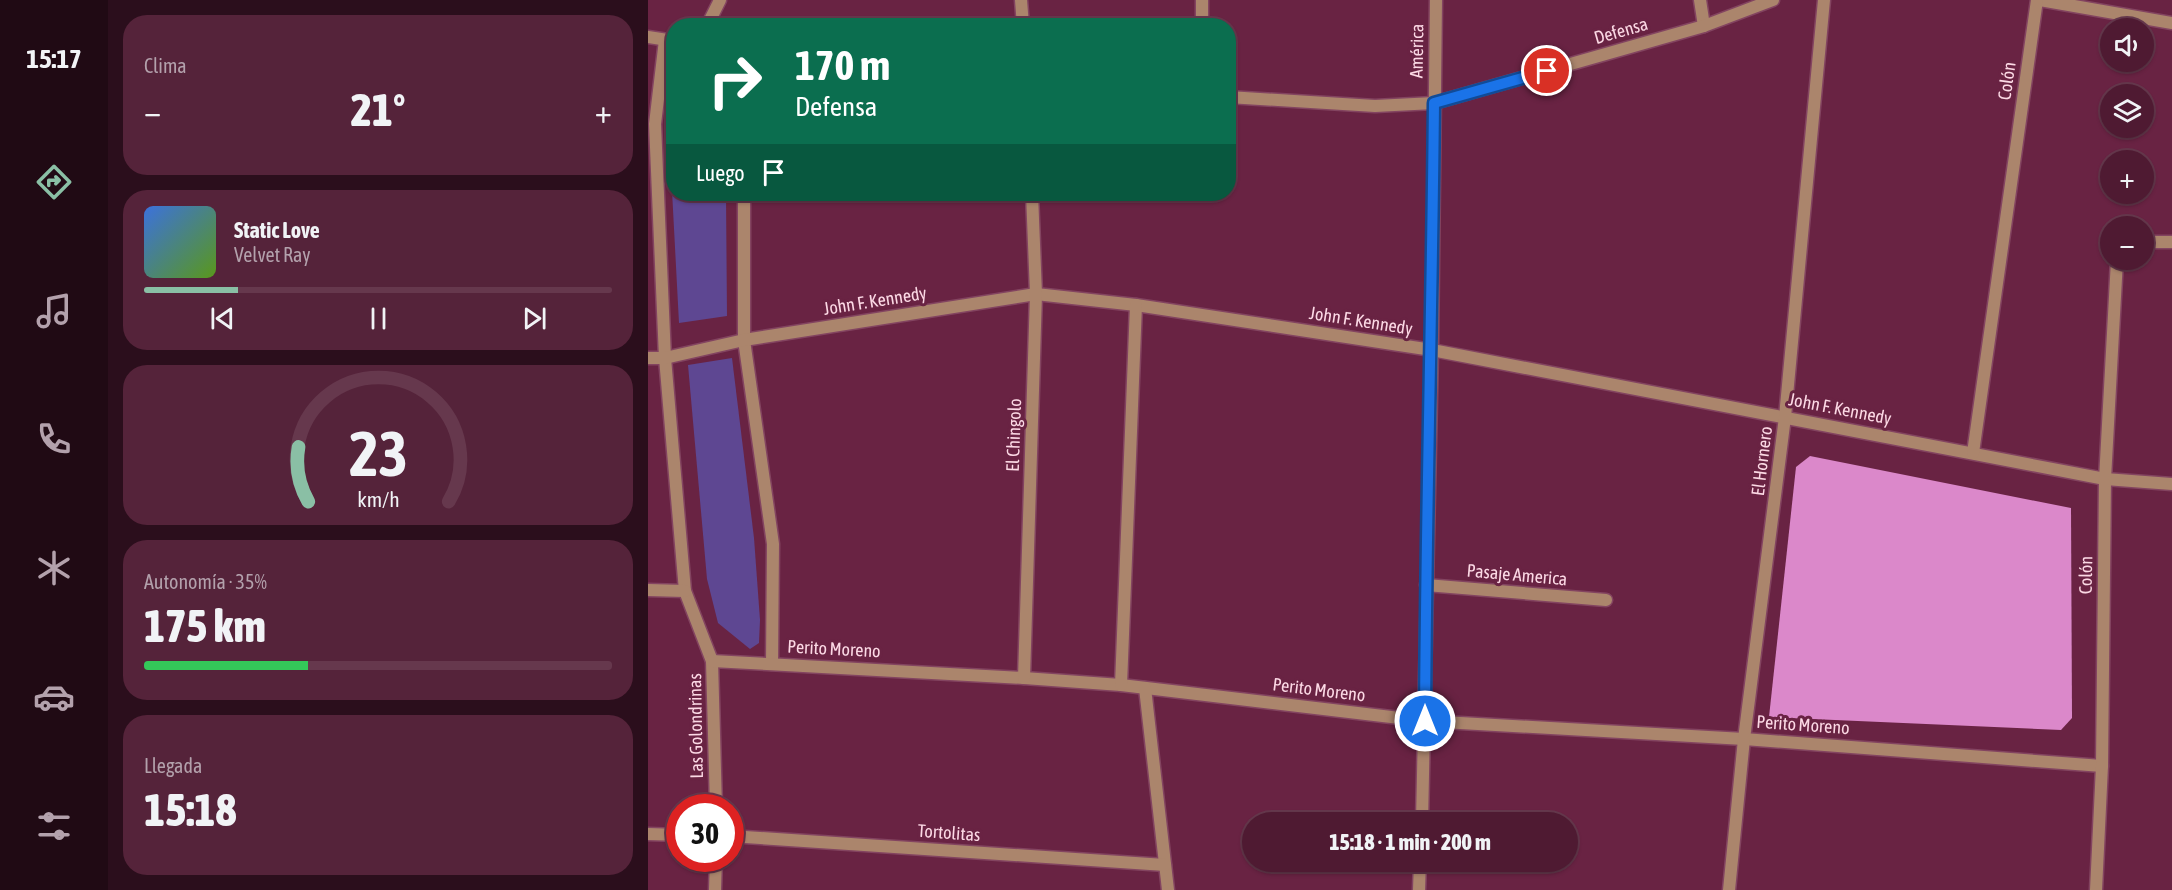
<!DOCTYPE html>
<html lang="es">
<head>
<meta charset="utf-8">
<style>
  :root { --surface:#4f1a32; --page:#55233a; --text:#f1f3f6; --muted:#b3a1ac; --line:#66384d; --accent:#8abfa5 }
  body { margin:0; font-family:"Asap Condensed",sans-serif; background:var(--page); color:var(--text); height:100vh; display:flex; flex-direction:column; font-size:22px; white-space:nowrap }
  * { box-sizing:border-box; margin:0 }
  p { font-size:20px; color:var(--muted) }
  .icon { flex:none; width:33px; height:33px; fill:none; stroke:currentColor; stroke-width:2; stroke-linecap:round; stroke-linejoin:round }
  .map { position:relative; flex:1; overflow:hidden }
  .drawer { display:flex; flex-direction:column; gap:15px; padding:15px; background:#2b0e1c; width:540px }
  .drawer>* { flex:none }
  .top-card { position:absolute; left:18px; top:18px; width:570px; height:183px; border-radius:24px; box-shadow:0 2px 4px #0004,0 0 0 2px var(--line); background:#0b6e4f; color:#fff; overflow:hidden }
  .buttons { position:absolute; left:1452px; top:18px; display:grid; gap:12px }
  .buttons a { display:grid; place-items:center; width:54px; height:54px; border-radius:50%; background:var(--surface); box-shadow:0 2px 4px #0004,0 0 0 2px var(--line); font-size:30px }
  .speed { position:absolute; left:18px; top:794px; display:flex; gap:12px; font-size:30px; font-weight:700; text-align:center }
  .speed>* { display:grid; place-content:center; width:78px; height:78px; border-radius:50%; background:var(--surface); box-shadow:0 2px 4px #0004,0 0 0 2px var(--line); line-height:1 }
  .speed .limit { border:9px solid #d22; background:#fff; color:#111 }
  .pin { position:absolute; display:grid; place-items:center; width:51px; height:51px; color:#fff; margin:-26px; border:3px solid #fff; border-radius:50%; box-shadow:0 2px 6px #0007 }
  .me { position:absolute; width:66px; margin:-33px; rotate:0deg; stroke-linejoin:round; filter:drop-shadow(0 0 4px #0008) }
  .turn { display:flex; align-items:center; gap:21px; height:126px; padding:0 30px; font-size:27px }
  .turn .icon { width:78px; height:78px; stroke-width:2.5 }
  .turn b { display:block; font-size:42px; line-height:51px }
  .then { display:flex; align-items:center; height:57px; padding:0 30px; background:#0003; gap:12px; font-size:22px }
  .big { font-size:45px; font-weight:800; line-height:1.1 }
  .drawer .widget { flex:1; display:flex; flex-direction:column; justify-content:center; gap:9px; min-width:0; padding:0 21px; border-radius:24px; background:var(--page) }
  .drawer .dial { align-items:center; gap:0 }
  .dial svg { height:156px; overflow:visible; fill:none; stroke:var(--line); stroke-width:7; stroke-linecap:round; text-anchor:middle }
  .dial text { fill:var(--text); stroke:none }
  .song { display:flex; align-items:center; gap:18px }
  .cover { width:72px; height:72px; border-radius:9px; background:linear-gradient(135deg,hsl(220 70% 55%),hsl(90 70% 35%)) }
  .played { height:6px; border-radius:3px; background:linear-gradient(90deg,var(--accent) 20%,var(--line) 20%) }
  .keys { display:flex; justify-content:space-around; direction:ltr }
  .heat { display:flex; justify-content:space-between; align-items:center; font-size:33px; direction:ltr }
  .charge { height:9px; border-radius:4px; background:linear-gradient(90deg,#34c759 35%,var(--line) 0) }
  .trip { position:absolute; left:594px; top:812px; width:336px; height:60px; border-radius:30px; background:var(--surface); box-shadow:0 2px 4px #0004,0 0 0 2px var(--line); font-weight:800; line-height:60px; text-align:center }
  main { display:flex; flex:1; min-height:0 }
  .dock { display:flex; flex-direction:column; width:108px; justify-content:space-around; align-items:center; background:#200a14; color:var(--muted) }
  .dock .icon { width:42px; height:42px }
  .dock .current { color:var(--accent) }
  .dock b { font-size:27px; color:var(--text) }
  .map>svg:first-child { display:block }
  .green { fill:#5e4792 }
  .building { fill:#db88ca }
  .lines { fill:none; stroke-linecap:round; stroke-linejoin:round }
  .lane-casing { stroke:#834460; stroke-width:15 }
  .street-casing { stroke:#834460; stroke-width:15 }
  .lane { stroke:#ab856c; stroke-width:12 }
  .street { stroke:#ab856c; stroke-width:12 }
  .route-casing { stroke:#114b97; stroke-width:15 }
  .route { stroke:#1a73e8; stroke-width:10 }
  .labels { text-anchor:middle; stroke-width:6; stroke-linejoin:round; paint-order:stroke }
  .street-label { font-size:18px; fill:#fcd9e5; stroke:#692343 }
</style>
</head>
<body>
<main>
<nav class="dock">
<b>15:17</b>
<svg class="icon current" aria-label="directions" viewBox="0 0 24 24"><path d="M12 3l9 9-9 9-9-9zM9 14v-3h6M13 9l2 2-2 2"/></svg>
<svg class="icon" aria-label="music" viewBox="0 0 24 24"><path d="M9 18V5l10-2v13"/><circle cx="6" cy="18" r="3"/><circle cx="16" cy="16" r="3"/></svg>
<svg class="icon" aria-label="phone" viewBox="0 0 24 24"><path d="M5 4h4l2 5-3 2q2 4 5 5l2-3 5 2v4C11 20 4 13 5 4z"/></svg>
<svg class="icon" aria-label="climate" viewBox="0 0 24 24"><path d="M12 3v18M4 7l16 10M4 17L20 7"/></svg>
<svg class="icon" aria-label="car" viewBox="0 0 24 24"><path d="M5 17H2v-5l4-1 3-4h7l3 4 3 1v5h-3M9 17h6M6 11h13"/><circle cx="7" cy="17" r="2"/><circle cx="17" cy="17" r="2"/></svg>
<svg class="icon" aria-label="filters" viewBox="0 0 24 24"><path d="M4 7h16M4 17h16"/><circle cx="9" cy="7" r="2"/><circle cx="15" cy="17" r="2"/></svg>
</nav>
<section class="drawer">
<div class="widget"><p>Clima</p>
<div class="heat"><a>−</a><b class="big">21°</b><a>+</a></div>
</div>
<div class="widget">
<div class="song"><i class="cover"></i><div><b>Static Love</b><p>Velvet Ray</p></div></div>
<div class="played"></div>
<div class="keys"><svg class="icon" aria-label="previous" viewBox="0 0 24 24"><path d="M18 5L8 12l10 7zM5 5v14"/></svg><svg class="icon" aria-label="pause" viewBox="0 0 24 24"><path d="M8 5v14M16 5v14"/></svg><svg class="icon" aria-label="next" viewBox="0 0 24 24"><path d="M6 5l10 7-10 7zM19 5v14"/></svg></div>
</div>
<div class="widget dial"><svg viewBox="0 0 100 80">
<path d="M14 69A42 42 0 1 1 86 69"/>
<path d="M14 69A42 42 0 0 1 9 41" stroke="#8abfa5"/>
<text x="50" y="56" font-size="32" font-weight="700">23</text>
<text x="50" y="72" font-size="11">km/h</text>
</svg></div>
<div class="widget"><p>Autonomía · 35%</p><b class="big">175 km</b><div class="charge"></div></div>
<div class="widget"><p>Llegada</p><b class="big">15:18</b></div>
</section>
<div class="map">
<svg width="1524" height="890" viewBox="0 0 1524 890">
  <rect width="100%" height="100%" fill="#692343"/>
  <!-- green -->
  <g class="green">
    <path d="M25,114l1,80h52l1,122 -48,7 -10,-189z"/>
    <path d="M84,358l22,180 6,82 -1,23 -9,6 -32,-26 -11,-44 -19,-214z"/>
  </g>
  <!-- building -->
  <path class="building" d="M1162,456l261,52 1,210 -11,12 -292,-13 27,-250z"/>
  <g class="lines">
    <defs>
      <g id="lane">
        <path d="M59,26l13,-26"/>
        <path d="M778,585l180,15"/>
      </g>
      <g id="street">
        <path d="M373,0l2,26"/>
        <path d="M1052,0l4,26"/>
        <path d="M1392,0l132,23"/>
        <path d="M554,26v-26"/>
        <path d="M0,37l26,4"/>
        <path d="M17,40l-10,84 10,234 20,233 27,70 4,146"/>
        <path d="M580,97l147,9 59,-3 270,-77 69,-26"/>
        <path d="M96,194v146l29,204 -1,120"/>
        <path d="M1496,242h28"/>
        <path d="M0,358h17l79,-18 292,-46 100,11 296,45 673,129 67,5"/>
        <path d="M1325,453l64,-453"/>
        <path d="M0,590l37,1"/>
        <path d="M64,661l312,17 97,7 304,36 319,18 358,27"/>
        <path d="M376,678l12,-384 -4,-100"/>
        <path d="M473,685l15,-380"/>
        <path d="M497,688l23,202"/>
        <path d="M774,822l10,-472 4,-350"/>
        <path d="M0,834l32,1"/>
        <path d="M82,836l435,29"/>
        <path d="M67,890l1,-32"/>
        <path d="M771,890l1,-29"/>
        <path d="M1081,890l15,-151 41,-322 39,-417"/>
        <path d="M1448,890l6,-124 3,-287 12,-219"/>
      </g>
    </defs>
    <!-- lane casing -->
    <use href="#lane" class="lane-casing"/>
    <!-- street casing -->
    <use href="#street" class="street-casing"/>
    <!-- lane -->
    <use href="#lane" class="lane"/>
    <!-- street -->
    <use href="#street" class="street"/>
  </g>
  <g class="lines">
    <defs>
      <path id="route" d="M777,721c1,-206 7,-412 9,-618l113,-32"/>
    </defs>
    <!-- route casing -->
    <use href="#route" class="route-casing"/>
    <!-- route -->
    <use href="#route" class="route"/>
  </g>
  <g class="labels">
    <!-- street labels -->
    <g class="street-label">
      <text transform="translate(973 31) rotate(-16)" y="6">Defensa</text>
      <text transform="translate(769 51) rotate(-89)" y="6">América</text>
      <text transform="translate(1359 81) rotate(-82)" y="6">Colón</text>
      <text transform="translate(227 301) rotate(-9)" y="6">John F. Kennedy</text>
      <text transform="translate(713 321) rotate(9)" y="6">John F. Kennedy</text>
      <text transform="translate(1192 409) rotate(11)" y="6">John F. Kennedy</text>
      <text transform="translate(366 435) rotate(-88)" y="6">El Chingolo</text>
      <text transform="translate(1114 461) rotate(-83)" y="6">El Hornero</text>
      <text transform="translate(869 575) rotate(5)" y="6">Pasaje America</text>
      <text transform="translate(1438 575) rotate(-89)" y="6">Colón</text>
      <text transform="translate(186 649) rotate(3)" y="6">Perito Moreno</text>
      <text transform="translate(671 690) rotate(7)" y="6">Perito Moreno</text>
      <text transform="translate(1155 725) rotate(4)" y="6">Perito Moreno</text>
      <text transform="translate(48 726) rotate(-91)" y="6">Las Golondrinas</text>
      <text transform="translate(301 833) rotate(4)" y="6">Tortolitas</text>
    </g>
  </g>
</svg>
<div class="buttons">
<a><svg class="icon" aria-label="sound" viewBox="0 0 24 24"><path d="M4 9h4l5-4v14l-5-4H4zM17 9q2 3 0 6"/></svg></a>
<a><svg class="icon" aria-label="layers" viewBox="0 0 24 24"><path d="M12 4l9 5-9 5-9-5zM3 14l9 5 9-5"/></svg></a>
<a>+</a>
<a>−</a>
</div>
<div class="speed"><div class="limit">30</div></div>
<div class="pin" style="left:899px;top:71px;background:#d93025"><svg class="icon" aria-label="arrive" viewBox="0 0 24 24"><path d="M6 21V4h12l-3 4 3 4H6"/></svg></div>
<svg class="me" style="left:777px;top:721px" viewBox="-20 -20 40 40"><circle r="17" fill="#1a73e8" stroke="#fff" stroke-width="3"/><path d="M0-11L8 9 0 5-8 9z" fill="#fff"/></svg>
<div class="trip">15:18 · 1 min · 200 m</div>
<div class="top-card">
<div class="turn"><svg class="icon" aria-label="right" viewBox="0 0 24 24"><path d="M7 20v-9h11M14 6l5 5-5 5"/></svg><div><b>170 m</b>Defensa</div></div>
<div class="then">Luego<svg class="icon" aria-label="arrive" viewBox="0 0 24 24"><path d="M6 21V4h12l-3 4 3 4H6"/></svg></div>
</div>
</div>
</main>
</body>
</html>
